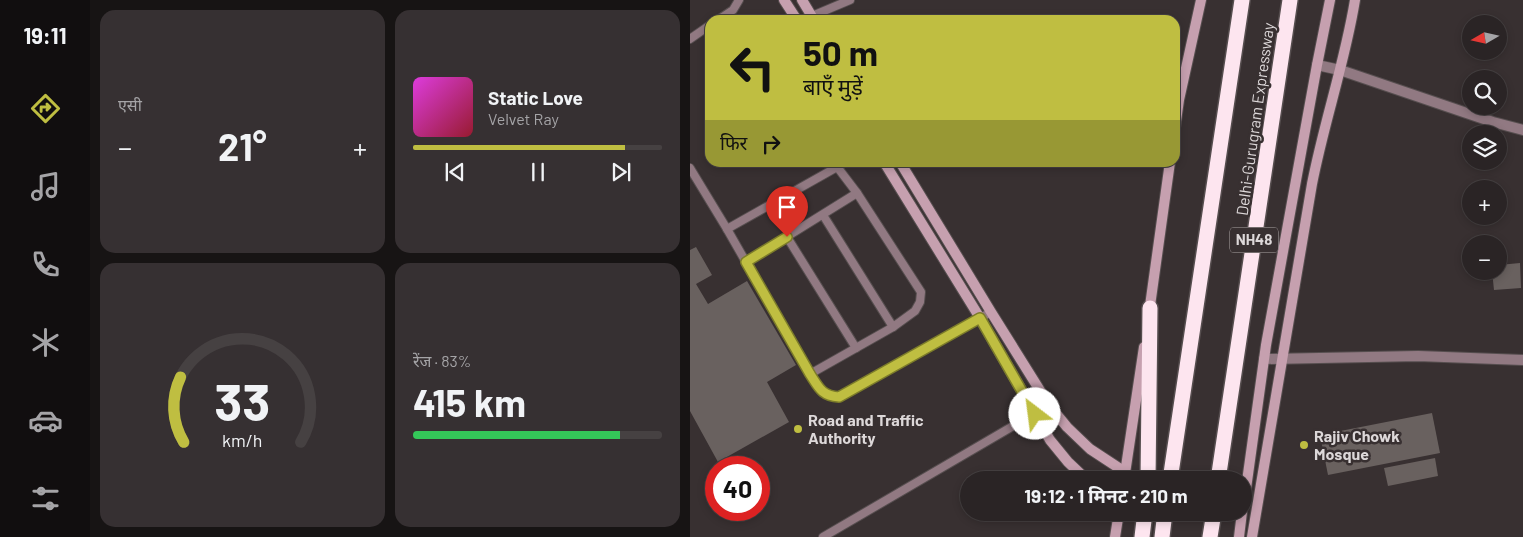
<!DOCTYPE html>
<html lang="hi">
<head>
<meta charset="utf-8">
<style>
  :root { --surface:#2a2425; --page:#363032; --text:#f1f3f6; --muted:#a5a4a7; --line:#464142; --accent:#bfbe41 }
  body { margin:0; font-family:Barlow,"Noto Sans Devanagari",sans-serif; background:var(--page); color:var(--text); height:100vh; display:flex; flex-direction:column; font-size:19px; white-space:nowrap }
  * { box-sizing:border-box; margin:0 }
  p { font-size:16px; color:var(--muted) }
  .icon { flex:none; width:28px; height:28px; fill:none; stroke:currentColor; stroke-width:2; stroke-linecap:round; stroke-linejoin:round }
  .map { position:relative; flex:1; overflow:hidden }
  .details { display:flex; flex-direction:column; gap:10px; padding:10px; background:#171414; width:600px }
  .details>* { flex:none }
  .hud { position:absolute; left:15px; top:15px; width:475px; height:152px; border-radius:15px; box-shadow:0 2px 8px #0003,0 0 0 1px var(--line); background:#bfbe41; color:#111; overflow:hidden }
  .needle { width:32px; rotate:261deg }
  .fabs { position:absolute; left:772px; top:15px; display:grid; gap:10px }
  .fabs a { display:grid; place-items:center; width:45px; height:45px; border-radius:50%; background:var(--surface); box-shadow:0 2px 8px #0003,0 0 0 1px var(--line); font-size:25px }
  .speed { position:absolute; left:15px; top:456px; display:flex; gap:10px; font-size:25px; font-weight:700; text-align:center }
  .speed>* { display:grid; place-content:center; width:65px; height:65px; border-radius:50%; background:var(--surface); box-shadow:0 2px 8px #0003,0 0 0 1px var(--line); line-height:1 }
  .speed .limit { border:8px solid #d22; background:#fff; color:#111 }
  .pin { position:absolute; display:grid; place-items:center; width:42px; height:42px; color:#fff; margin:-51px -21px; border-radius:50% 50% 50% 0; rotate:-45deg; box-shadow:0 0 5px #0007 }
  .pin .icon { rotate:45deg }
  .me { position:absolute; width:55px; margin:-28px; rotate:330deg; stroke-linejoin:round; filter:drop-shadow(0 0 4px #0008) }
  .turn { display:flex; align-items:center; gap:18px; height:105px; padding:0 15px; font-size:22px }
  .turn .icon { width:65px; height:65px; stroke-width:2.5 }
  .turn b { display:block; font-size:35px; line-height:42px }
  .then { display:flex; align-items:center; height:48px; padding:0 15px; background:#0003; gap:10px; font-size:19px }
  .big { font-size:38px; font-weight:700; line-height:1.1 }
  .details .card { flex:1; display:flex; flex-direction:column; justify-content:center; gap:8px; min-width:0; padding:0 18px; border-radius:15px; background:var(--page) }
  .details .dial { align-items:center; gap:0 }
  .dial svg { height:130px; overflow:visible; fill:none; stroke:var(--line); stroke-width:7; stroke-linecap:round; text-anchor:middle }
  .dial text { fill:var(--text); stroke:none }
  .song { display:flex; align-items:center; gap:15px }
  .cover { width:60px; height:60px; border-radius:8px; background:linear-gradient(135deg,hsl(300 70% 55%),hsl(350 70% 35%)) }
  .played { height:5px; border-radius:2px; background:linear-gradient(90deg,var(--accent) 85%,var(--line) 85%) }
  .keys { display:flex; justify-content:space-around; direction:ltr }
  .heat { display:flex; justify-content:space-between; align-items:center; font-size:28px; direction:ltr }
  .charge { height:8px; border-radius:4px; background:linear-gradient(90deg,#34c759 83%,var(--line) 0) }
  .details .tiles { flex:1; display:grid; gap:10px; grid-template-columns:repeat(2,1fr) }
  .trip { position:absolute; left:270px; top:471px; width:292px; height:50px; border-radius:25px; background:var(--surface); box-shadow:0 2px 8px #0003,0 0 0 1px var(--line); font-weight:700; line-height:50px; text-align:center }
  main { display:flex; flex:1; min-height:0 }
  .dock { display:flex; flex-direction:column; width:90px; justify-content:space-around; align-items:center; background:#110e0f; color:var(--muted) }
  .dock .icon { width:35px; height:35px }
  .dock .on { color:var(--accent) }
  .dock b { font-size:22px; color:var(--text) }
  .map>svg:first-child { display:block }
  .building { fill:#69615f }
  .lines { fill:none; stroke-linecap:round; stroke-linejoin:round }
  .lane-casing { stroke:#564e4f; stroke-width:10 }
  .street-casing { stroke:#564e4f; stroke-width:12 }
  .secondary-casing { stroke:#564e4f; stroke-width:12 }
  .highway-casing { stroke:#564e4f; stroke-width:18 }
  .lane { stroke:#917982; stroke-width:8 }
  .street { stroke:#917982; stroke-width:10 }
  .secondary { stroke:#c6a0af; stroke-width:10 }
  .highway { stroke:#fde5ef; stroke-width:15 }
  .route-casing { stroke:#7c7c2a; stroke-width:12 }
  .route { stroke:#bfbe41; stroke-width:9 }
  .poi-dot { fill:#bfbe41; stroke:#383031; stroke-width:2 }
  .labels { text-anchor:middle; stroke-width:5; stroke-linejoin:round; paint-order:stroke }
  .shield { fill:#383031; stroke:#aca6a7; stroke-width:1 }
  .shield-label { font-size:15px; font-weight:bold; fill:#ddd8d9 }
  .street-label { font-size:16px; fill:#ddd8d9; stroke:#383031 }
  .poi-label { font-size:16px; font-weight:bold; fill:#ddd8d9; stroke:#383031; text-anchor:start }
</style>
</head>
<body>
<main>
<nav class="dock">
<b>19:11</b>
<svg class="icon on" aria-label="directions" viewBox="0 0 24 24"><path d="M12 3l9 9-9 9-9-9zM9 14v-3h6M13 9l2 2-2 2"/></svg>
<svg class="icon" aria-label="music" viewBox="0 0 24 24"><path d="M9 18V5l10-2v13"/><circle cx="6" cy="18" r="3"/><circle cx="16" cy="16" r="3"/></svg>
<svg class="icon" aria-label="phone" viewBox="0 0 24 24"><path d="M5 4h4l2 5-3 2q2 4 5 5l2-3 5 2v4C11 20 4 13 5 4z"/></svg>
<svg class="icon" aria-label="climate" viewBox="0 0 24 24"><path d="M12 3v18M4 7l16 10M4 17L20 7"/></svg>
<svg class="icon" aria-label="car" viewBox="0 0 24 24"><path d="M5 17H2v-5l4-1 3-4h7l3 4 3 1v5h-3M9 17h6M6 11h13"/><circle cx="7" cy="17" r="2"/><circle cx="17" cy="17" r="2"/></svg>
<svg class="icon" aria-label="filters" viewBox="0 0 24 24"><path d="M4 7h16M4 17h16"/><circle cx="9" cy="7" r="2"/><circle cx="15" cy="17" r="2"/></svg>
</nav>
<section class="details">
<div class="tiles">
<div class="card"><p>एसी</p>
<div class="heat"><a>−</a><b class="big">21°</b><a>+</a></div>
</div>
<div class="card">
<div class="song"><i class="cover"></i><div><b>Static Love</b><p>Velvet Ray</p></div></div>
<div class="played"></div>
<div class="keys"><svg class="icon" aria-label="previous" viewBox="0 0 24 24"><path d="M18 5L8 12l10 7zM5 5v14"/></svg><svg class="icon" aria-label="pause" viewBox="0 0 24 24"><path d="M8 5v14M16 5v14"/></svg><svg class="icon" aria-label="next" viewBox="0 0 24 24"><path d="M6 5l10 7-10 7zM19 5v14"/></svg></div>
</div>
<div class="card dial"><svg viewBox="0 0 100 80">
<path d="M14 69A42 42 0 1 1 86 69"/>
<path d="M14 69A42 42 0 0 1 12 29" stroke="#bfbe41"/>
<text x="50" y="56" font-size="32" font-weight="700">33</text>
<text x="50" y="72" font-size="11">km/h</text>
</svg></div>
<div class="card"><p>रेंज · 83%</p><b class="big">415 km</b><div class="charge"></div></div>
</div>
</section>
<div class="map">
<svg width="833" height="537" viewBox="0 0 833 537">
  <rect width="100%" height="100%" fill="#383031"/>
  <!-- building -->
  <g class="building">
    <path d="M6,247l16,28 -16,9 12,20 39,-23 49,84 -29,17 22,40 -71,40 -28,-51v-161z"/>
    <path d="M830,263l1,25 -27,2 -2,-19h7v-6z"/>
    <path d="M742,413l8,40 -112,22 -8,-40z"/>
    <path d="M745,458l3,18 -50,10 -4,-18z"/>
  </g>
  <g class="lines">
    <defs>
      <g id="lane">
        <path d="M122,16l38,-16"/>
        <path d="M28,20l15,-10 6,-10"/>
        <path d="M0,39l20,-14"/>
        <path d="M0,168l37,61 83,145c9,14 12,23 29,23l152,-85"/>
        <path d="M133,215l70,112"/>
        <path d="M37,229l119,-67"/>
        <path d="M97,237l69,111"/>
        <path d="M56,262l111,-69"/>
        <path d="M120,374l83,-47 22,-16 5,-9 1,-10 -64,-99 -19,-25"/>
        <path d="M133,537l226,-132"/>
      </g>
      <g id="street">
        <path d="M627,65l23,5 153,52 30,8"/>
        <path d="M574,359l154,-3 105,4"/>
      </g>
      <g id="secondary">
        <path d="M94,0l13,20"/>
        <path d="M112,0l12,20"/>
        <path d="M485,128l4,-28 22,-100"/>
        <path d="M194,162l96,156 70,122 18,22 19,18"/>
        <path d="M210,162l91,150 58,93 18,22 23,22 35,23"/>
        <path d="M459,313l21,-151"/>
        <path d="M434,480l20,-133"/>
        <path d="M554,503l22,-158 51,-280 13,-65"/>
        <path d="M425,537l4,-25"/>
        <path d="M549,537l3,-25"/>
        <path d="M562,537l60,-353c12,-62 33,-122 43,-184"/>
      </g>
      <g id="highway">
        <path d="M458,480l2,-172"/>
        <path d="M480,480l72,-480"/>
        <path d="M528,480l72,-480"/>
        <path d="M452,537l3,-25"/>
        <path d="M472,537l3,-25"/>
        <path d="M520,537l4,-25"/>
      </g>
    </defs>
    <!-- lane casing -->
    <use href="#lane" class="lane-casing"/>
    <!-- street casing -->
    <use href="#street" class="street-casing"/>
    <!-- secondary casing -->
    <use href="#secondary" class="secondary-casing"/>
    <!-- highway casing -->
    <use href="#highway" class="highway-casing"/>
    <!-- lane -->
    <use href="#lane" class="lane"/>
    <!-- street -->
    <use href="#street" class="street"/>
    <!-- secondary -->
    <use href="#secondary" class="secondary"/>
    <!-- highway -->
    <use href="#highway" class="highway"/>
  </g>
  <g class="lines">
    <defs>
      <path id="route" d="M97,237l-41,25 64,112c9,14 12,22 29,23l141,-79 55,96"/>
    </defs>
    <!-- route casing -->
    <use href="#route" class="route-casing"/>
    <!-- route -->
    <use href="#route" class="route"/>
  </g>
  <!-- markers -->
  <g class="poi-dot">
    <circle cx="108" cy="429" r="5"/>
    <circle cx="614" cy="445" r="5"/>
  </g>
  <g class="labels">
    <!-- shield labels -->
    <rect class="shield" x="540" y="227.5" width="48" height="25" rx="4"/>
    <g class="shield-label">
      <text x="564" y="245">NH48</text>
    </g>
    <!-- street labels -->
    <g class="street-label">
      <text transform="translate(565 119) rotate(-82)" y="6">Delhi-Gurugram Expressway</text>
    </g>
    <!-- poi labels -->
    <g class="poi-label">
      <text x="118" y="426">Road and Traffic<tspan x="118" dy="18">Authority</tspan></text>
      <text x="624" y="442">Rajiv Chowk<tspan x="624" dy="18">Mosque</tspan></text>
    </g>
  </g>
</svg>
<div class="fabs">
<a><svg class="needle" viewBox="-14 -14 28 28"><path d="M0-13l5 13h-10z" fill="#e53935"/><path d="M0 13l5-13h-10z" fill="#a5a4a7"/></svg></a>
<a><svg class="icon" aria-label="search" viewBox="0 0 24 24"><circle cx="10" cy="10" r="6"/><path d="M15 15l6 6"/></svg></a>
<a><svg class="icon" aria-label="layers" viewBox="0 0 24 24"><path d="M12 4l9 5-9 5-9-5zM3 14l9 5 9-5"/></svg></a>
<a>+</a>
<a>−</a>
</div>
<div class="speed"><div class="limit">40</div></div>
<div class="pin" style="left:97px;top:237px;background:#d93025"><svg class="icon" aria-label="arrive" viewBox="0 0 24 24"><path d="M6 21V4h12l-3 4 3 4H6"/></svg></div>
<svg class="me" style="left:345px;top:414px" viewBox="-20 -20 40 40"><circle r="19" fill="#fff"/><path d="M0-13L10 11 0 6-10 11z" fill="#bfbe41"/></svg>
<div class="trip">19:12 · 1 मिनट · 210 m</div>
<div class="hud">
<div class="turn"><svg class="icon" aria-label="left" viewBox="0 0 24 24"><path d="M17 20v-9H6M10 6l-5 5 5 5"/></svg><div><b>50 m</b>बाएँ मुड़ें</div></div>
<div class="then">फिर<svg class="icon" aria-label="right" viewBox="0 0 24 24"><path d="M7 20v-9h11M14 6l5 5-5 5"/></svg></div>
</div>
</div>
</main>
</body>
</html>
